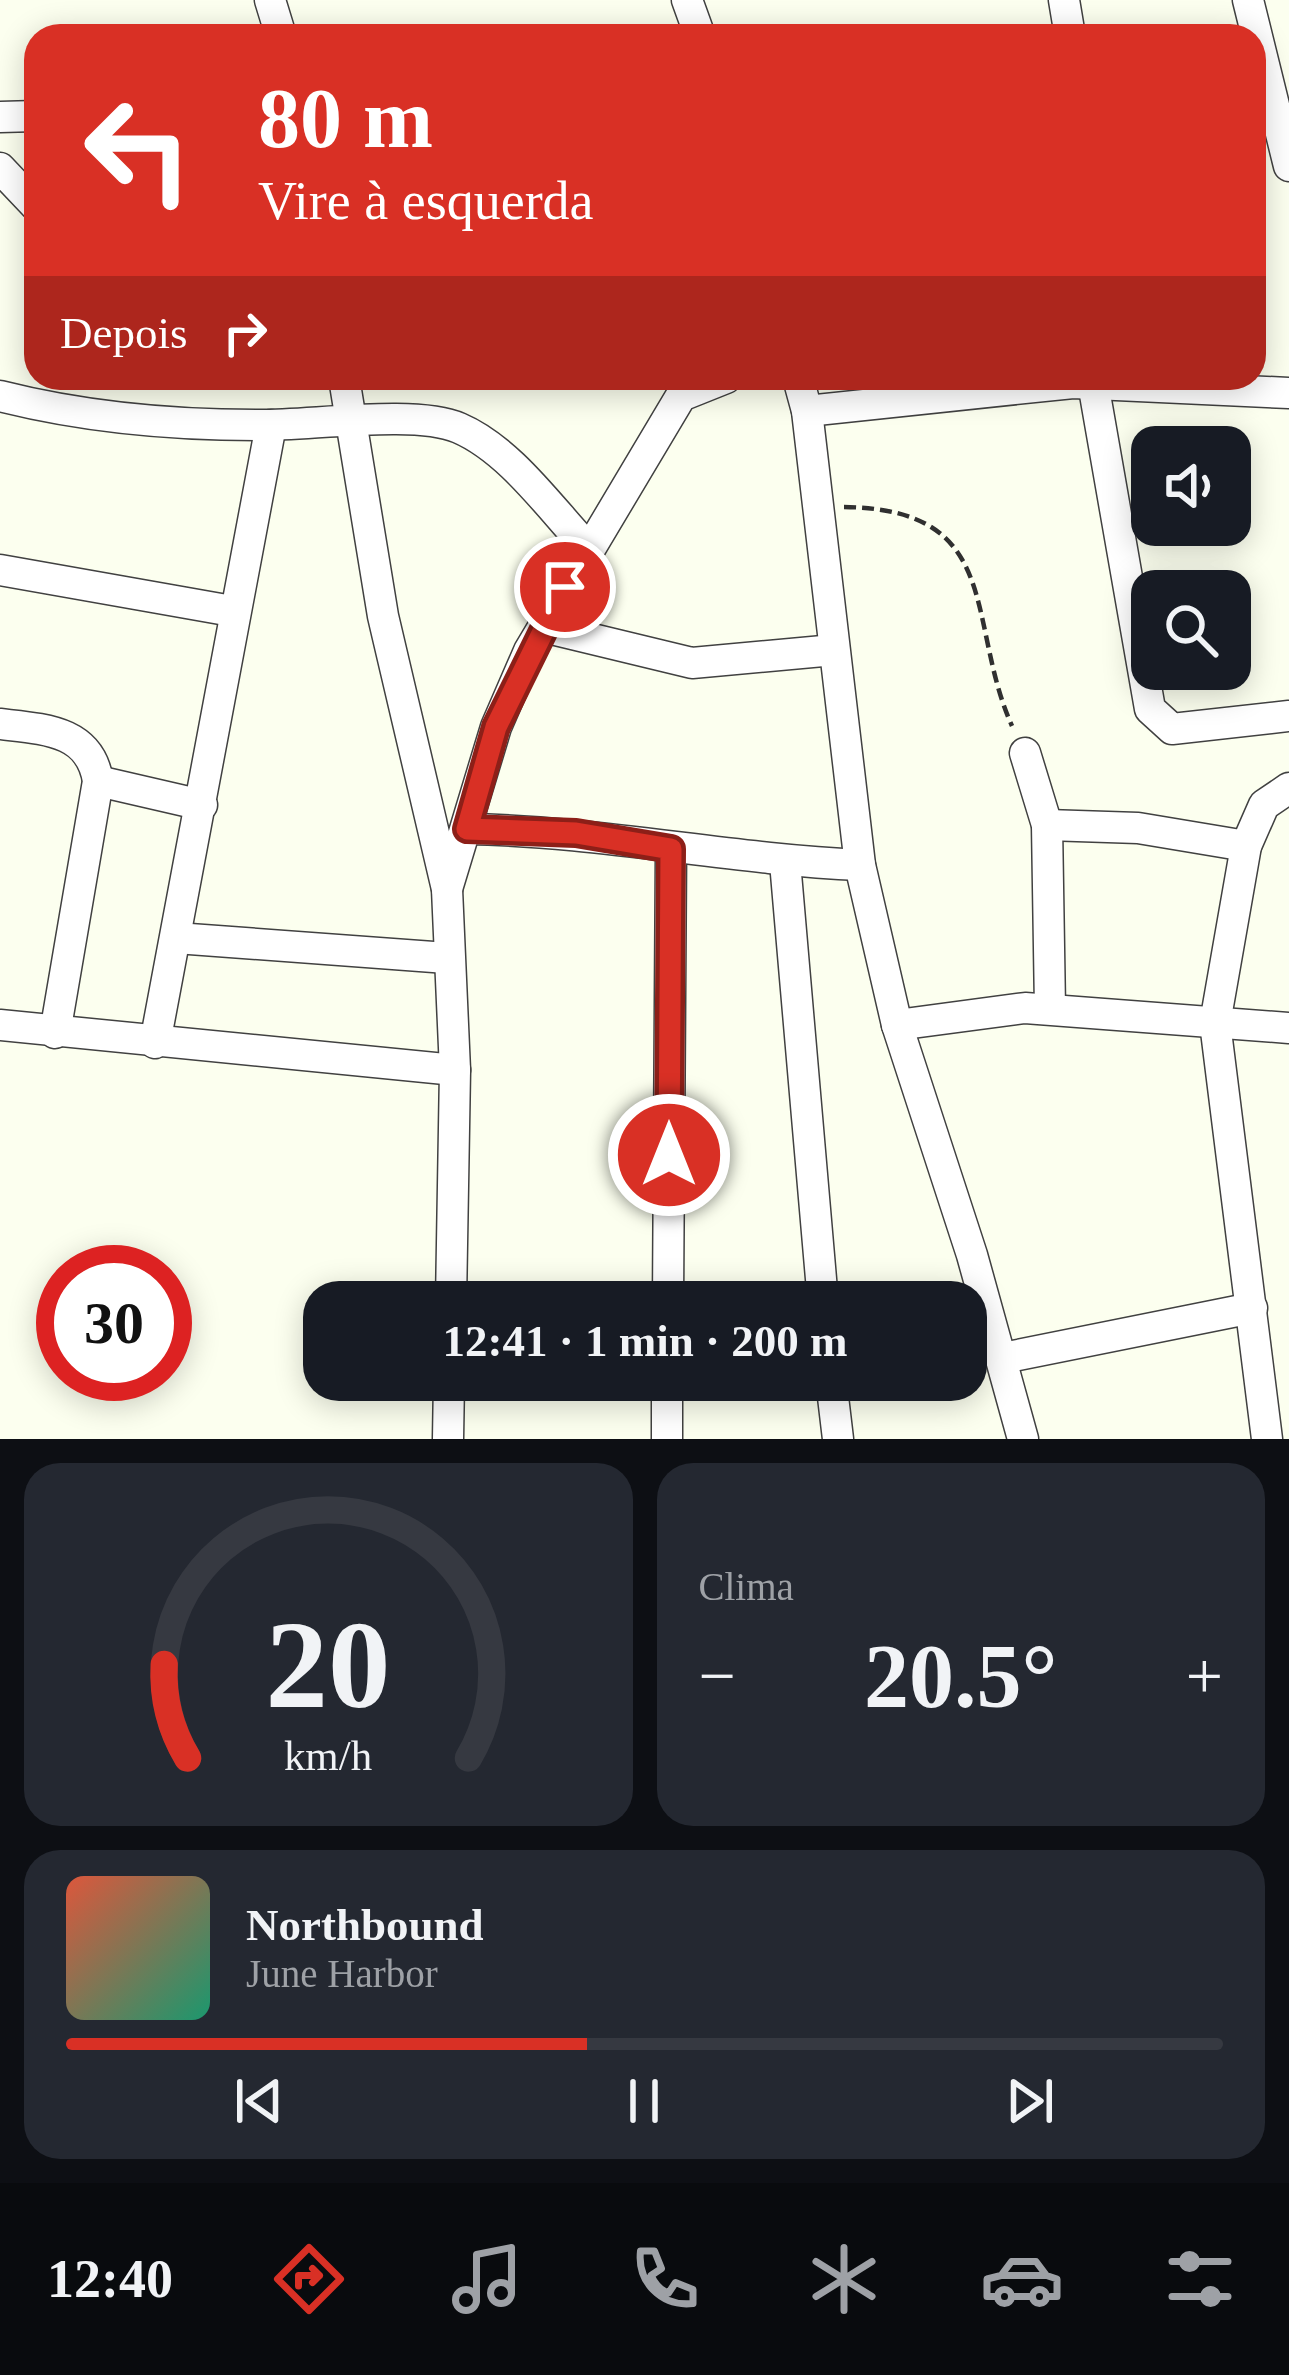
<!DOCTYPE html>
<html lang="pt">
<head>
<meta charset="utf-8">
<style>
  :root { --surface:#171b24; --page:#242831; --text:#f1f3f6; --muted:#9ea1a6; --line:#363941; --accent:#d93025 }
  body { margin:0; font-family:"Times New Roman",serif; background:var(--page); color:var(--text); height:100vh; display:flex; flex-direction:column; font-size:45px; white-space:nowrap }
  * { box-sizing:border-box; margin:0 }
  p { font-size:39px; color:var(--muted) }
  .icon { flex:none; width:66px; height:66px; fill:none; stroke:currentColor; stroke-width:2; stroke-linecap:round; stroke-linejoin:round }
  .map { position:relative; height:1439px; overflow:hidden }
  .sheet { display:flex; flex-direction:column; gap:24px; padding:24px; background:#0d0f14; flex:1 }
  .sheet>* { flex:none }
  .top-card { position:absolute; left:24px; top:24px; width:1242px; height:366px; border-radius:36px; box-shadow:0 6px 30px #0003; background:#d93025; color:#fff; overflow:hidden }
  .fabs { position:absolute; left:1131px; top:426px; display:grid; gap:24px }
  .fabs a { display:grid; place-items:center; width:120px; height:120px; border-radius:24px; background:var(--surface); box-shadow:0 6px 30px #0003; font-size:60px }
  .speed { position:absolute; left:36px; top:1245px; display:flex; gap:24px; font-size:60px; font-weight:700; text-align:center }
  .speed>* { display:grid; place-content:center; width:156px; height:156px; border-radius:50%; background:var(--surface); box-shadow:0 6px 30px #0003; line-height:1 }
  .speed .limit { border:18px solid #d22; background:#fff; color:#111 }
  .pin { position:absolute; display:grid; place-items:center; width:102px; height:102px; color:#fff; margin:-51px; border:6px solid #fff; border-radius:50%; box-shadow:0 3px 12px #0007 }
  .me { position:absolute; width:132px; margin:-66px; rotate:0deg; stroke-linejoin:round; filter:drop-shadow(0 0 9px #0008) }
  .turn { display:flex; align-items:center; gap:42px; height:252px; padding:0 36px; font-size:54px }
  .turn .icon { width:156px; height:156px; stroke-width:2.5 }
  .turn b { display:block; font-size:84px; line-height:102px }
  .then { display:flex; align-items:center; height:114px; padding:0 36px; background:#0003; gap:24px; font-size:45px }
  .big { font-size:90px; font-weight:700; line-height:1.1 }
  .sheet .tile { flex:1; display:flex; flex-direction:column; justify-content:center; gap:18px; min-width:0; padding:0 42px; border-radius:36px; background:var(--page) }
  .sheet .dial { align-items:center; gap:0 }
  .dial svg { height:312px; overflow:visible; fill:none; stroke:var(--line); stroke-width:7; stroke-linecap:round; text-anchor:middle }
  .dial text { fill:var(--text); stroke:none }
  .song { display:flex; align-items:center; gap:36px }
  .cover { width:144px; height:144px; border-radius:18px; background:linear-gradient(135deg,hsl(10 70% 55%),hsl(160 70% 35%)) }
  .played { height:12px; border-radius:6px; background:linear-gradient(90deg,var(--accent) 45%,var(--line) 45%) }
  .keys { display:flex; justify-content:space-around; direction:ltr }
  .heat { display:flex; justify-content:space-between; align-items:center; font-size:66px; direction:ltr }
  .sheet .tiles { flex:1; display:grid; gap:24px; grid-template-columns:1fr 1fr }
  .tile:last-child { grid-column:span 2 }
  .trip { position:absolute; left:303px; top:1281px; width:684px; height:120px; border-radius:36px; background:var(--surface); box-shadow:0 6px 30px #0003; font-weight:700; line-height:120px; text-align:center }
  .dock { display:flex; height:192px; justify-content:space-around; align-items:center; background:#090b0e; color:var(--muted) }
  .dock .icon { width:84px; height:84px }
  .dock .active { color:var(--accent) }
  .dock b { font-size:54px; color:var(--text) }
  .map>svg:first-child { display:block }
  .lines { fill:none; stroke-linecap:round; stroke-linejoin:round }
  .street-casing { stroke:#414141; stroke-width:33 }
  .path { stroke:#303030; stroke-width:4.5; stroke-dasharray:12 6; stroke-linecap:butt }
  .street { stroke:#fff; stroke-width:30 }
  .route-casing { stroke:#8d1f18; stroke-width:30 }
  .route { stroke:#d93025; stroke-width:21 }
</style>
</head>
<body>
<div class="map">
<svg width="1289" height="1439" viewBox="0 0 1289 1439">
  <rect width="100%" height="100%" fill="#fcffef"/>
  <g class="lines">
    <defs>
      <g id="street">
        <path d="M270,0l11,36"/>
        <path d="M687,0l13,36"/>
        <path d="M1064,0l6,36"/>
        <path d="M1248,0l41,166"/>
        <path d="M0,117l36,-1"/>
        <path d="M0,168l36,38"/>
        <path d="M344,378l39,238 64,273 8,181 -4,232"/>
        <path d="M798,378l9,33 53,454 37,160 75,230 51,184"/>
        <path d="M1093,383l57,326 22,20 117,-13"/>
        <path d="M0,396c83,21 171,29 257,29 51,1 159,-16 202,3 51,22 91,80 128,119"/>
        <path d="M807,411l266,-28 216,10"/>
        <path d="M0,570l232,41"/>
        <path d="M543,627l149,36 142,-13"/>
        <path d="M0,724c44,5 90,6 98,57l-43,252"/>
        <path d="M1025,753l22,72 3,184"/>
        <path d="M98,781l104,24"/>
        <path d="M1047,825l91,3 108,18"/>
        <path d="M467,829c132,2 261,30 393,36"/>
        <path d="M785,862l38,440"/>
        <path d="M447,889l49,-162 33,-76 152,-255 45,-18"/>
        <path d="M176,938l271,20"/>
        <path d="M0,1025l455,45"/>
        <path d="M897,1025l128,-17 264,20"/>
        <path d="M155,1043l116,-618"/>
        <path d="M668,1302l3,-453"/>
        <path d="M1003,1358l249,-50"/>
        <path d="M831,1380l7,59"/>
        <path d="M448,1439l1,-59"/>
        <path d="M667,1439v-59"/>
        <path d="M1267,1439l-52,-416 31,-177 18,-41 25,-17"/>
      </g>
    </defs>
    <!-- street casing -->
    <use href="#street" class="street-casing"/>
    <!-- path -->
    <path class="path" d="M844,507c161,2 121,114 168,219"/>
    <!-- street -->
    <use href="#street" class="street"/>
  </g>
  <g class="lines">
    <defs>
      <path id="route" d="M565,587l-69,140 -29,102 109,4 95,16 -2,306"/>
    </defs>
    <!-- route casing -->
    <use href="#route" class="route-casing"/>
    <!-- route -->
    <use href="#route" class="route"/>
  </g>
</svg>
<div class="fabs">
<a><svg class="icon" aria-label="sound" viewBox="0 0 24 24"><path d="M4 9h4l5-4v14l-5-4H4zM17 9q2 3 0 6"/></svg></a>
<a><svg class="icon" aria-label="search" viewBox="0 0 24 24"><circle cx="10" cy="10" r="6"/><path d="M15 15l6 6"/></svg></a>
</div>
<div class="speed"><div class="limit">30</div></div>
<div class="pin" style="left:565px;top:587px;background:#d93025"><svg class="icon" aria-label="arrive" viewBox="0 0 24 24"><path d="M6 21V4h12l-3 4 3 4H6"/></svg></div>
<svg class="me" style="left:669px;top:1155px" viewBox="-20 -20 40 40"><circle r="17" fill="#d93025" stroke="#fff" stroke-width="3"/><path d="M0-11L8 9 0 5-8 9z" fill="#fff"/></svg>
<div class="trip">12:41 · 1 min · 200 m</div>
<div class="top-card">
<div class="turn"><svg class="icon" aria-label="left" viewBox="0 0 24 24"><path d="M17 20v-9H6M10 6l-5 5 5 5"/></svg><div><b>80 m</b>Vire à esquerda</div></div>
<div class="then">Depois<svg class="icon" aria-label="right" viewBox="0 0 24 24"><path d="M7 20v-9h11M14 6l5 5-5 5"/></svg></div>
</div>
</div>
<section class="sheet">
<div class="tiles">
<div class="tile dial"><svg viewBox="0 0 100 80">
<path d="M14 69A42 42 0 1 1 86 69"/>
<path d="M14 69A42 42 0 0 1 8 45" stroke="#d93025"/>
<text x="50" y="56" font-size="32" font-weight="700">20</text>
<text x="50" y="72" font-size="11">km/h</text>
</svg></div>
<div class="tile"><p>Clima</p>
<div class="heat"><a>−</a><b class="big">20.5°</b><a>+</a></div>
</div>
<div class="tile">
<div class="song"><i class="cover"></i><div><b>Northbound</b><p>June Harbor</p></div></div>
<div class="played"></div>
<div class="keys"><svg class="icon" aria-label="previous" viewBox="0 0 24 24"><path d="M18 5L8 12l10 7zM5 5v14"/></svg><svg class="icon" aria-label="pause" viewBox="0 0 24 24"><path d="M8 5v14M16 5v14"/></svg><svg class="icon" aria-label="next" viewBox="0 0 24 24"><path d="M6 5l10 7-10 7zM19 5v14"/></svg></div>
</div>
</div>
</section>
<nav class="dock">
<b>12:40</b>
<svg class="icon active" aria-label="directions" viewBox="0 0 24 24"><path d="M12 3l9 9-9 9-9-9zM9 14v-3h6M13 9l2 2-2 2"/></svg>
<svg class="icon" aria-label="music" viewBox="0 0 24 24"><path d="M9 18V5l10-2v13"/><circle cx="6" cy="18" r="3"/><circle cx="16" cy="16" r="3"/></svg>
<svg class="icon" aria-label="phone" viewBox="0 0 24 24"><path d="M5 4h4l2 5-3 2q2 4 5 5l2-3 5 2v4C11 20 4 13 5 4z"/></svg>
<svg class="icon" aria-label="climate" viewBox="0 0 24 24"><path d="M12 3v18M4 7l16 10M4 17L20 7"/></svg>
<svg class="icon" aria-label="car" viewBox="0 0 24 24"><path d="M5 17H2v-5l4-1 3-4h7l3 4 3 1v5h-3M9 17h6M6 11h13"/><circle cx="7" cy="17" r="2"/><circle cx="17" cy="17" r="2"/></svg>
<svg class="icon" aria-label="filters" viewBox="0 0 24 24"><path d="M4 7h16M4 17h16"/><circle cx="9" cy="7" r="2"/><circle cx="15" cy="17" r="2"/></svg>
</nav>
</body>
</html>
